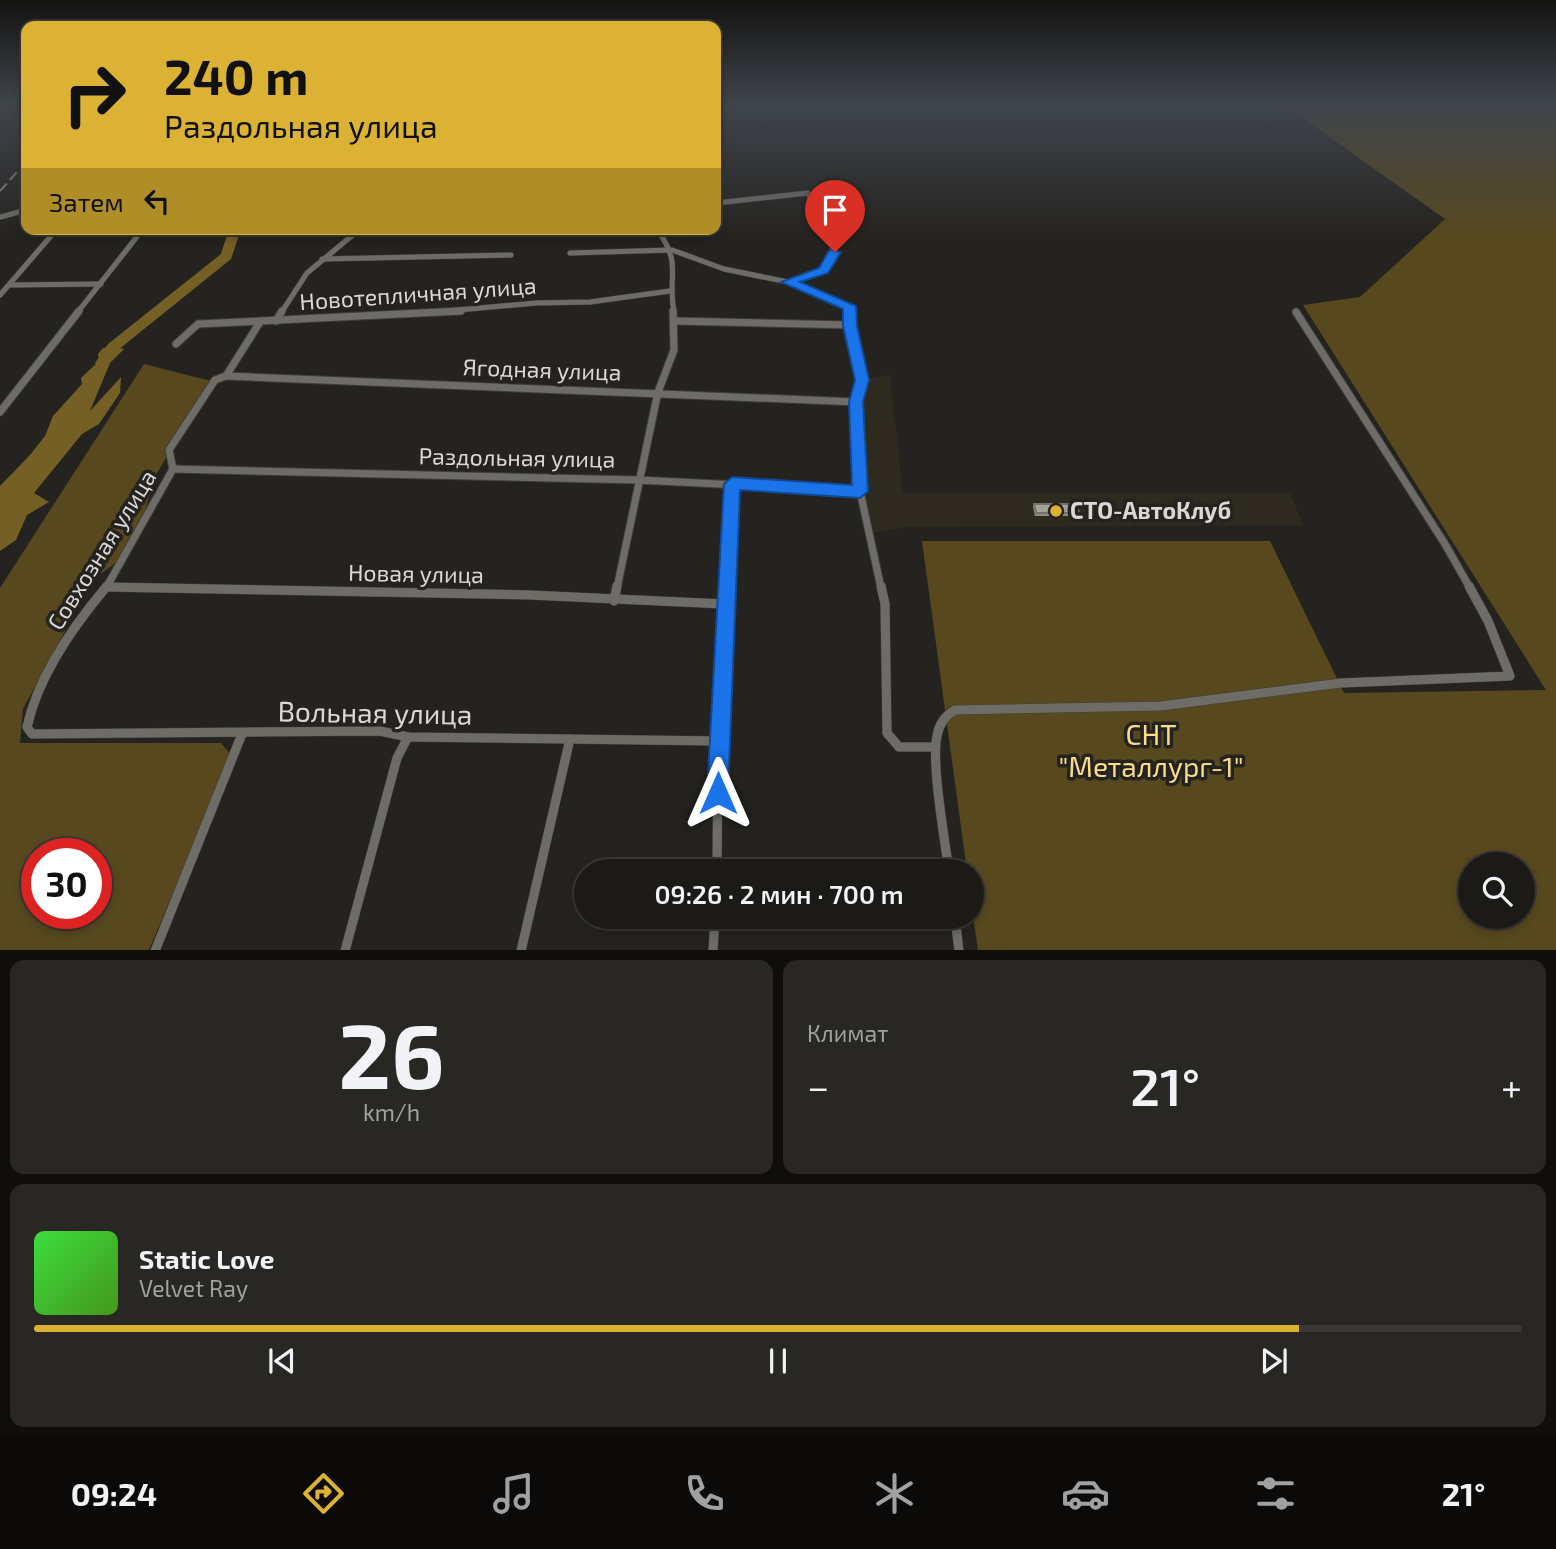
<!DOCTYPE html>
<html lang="ru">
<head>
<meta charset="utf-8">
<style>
  :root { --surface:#1c1a17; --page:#292724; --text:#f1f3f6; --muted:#a0a1a1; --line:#3a3836; --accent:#dbb233 }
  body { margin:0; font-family:"Exo 2",sans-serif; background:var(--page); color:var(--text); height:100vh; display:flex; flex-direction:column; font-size:26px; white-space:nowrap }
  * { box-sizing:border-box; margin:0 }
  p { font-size:23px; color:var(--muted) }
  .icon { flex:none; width:38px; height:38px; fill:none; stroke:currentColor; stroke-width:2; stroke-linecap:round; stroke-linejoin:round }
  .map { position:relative; height:950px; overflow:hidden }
  .side { display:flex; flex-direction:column; gap:10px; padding:10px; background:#0f0e0d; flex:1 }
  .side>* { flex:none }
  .guide { position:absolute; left:21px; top:21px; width:700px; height:214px; border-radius:14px; box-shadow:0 4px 10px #0003,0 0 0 2px var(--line); background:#dbb233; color:#111; overflow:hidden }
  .fabs { position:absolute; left:1458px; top:852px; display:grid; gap:14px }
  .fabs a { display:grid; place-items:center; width:77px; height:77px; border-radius:50%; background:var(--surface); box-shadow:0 4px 10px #0003,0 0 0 2px var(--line); font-size:35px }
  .speed { position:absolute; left:21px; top:838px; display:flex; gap:14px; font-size:35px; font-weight:700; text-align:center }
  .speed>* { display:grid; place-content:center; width:91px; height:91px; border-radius:50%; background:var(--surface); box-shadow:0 4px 10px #0003,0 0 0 2px var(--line); line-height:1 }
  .speed .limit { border:10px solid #d22; background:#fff; color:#111 }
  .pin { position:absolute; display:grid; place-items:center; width:60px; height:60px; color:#fff; margin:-72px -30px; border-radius:50% 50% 50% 0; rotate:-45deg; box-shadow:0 0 7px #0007 }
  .pin .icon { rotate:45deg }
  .me { position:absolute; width:77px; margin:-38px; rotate:0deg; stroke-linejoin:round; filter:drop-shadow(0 0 5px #0008) }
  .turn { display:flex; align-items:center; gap:24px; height:147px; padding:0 28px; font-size:32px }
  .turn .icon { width:91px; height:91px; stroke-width:2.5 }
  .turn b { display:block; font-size:49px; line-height:60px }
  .then { display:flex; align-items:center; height:66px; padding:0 28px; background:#0003; gap:14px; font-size:26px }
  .big { font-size:52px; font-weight:600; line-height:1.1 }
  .side .widget { flex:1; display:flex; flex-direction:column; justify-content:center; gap:10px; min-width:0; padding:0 24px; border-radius:14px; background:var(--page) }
  .side .dial { align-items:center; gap:0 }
  .dial b { font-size:91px; line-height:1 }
  .song { display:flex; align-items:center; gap:21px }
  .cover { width:84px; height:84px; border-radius:10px; background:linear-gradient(135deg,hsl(120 70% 55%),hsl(100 70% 35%)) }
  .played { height:7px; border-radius:4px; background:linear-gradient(90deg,var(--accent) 85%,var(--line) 85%) }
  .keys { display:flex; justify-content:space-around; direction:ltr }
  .heat { display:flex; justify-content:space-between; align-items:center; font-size:38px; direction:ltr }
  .side .tiles { flex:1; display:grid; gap:10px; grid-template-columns:1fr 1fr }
  .widget:last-child { grid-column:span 2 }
  .trip { position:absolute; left:574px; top:859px; width:410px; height:70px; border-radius:35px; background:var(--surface); box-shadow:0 4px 10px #0003,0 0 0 2px var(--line); font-weight:600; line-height:70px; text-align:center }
  .menu { display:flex; height:112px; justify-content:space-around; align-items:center; background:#0b0a09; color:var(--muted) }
  .menu .icon { width:49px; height:49px }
  .menu .on { color:var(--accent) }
  .menu b { font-size:32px; color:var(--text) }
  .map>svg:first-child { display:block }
  .built { fill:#2e2a1f }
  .green { fill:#57481e; fill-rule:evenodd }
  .water { fill:#746024 }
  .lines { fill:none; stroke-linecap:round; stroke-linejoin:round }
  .river { fill:#746024; fill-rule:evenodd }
  .minor-far2-casing { stroke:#3f3e3a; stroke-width:6 }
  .minor-far1-casing { stroke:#3f3e3a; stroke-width:9 }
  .minor-casing { stroke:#3f3e3a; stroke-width:10 }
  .minor-far2 { stroke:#6e6c66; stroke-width:5 }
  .minor-far1 { stroke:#6e6c66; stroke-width:7 }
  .minor { stroke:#6e6c66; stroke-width:9 }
  .rail { stroke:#8b8985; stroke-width:2; stroke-dasharray:10 5; stroke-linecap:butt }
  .wall { fill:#8e8b86 }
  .building { fill:#a5a29c; stroke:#74716d; stroke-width:2 }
  .route { fill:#1a73e8; stroke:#114b97; stroke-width:2 }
  .poi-dot { fill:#dbb233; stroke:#25231f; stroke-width:2.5 }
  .labels { text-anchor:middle; stroke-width:7; stroke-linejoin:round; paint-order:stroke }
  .street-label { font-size:23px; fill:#dad8d5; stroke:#25231f }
  .poi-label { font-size:23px; font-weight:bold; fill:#dad8d5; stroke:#25231f; text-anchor:start }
  .near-street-label { font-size:28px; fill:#dad8d5; stroke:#25231f }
  .near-park-label { font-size:28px; fill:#fadc8a; stroke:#25231f }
</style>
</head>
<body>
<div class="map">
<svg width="1556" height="951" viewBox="0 0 1556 951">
  <rect width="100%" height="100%" fill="#25231f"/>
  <!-- built -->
  <path class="built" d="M890,374l13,119h387l13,32 -397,2 -36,7 -10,-43 -4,-89 6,-22z"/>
  <!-- green -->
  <g class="green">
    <path d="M1283,104h273v846h-578l-7,-47v-31l-4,-1 -45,-330h348l74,152 202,-3 -243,-385 57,-8 85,-78zM1470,864h52v53h-52z"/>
    <path d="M144,364l67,17 -55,94 -14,45 -27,43 -23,18 -69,128 -3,34h201l10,12 -82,195h-149v-362zM37,854h59v60h-59z"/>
  </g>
  <!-- water -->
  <path class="water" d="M113,347l11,2 -14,14 -20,48 31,-34 -1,16 -21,31 -17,10 -48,59 15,9 -22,13 -11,25 -16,11v-65l30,-31 15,-19 8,-20 29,-32 -1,-6 18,-17 -1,-7 5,-6z"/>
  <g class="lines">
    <!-- river -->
    <path class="river" d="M229,229h12l-10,30 -113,91 -11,16h-10l-2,-3 13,-19 113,-90z"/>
    <defs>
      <g id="minor-far2">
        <path d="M716,203l92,-10 27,59 -12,18 -35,12"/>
        <path d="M0,217l26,-7"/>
        <path d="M657,229c26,37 10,44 17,84"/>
        <path d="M570,253l102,-3 52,19 64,13 61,24v7"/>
        <path d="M322,259l189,-4"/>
        <path d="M9,285l92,-1"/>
        <path d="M0,295l57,-66"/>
        <path d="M77,313l66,-84"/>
        <path d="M281,313l26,-40 53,-44"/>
        <path d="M425,313l111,-10 54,-1 80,-11"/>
      </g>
      <g id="minor-far1">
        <path d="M849,311l13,69 -6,22 4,89 21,97"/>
        <path d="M1296,312l149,232 25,44"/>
        <path d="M276,321l6,-10"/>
        <path d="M675,321l175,4"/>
        <path d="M176,344l22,-20 263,-13"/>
        <path d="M226,376l630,26"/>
        <path d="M0,412l79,-101"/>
        <path d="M173,469l465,11 222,11"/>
        <path d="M107,587l54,1"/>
        <path d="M106,588l67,-119 -4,-19 46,-70 11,-4 34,-54"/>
        <path d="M617,588l41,-196 16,-42 -1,-39"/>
        <path d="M726,588l6,-105"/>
      </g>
      <g id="minor">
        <path d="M107,586c-33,39 -69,91 -80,141l5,7 348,-3 28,6 310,4"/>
        <path d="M881,586l4,18 2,129 12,14h36"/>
        <path d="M107,587l423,8 194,9"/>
        <path d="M614,601l3,-15"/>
        <path d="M717,872l1,-131 8,-155"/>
        <path d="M949,872c-4,-32 -18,-108 -12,-136 2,-12 7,-20 18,-26l206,-4 180,-23 169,-7 -22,-55 -19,-35"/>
        <path d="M955,917l4,34"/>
        <path d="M155,951l87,-217"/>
        <path d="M345,951l52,-193 11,-21"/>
        <path d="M521,951l49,-212"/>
        <path d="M713,951l2,-34"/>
      </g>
    </defs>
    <!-- minor-far2 casing -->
    <use href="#minor-far2" class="minor-far2-casing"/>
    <!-- minor-far1 casing -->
    <use href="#minor-far1" class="minor-far1-casing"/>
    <!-- minor casing -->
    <use href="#minor" class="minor-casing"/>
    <!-- minor-far2 -->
    <use href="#minor-far2" class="minor-far2"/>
    <!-- minor-far1 -->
    <use href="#minor-far1" class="minor-far1"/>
    <!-- minor -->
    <use href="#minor" class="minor"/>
    <!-- rail -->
    <path class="rail" d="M0,191l26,-29"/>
  </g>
  <!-- wall -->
  <path class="wall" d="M1034,504l45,9 -1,3h-43l-2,-9z"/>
  <!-- building -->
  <path class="building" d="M1034,504h43l2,9h-43z"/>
  <!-- sky -->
  <linearGradient id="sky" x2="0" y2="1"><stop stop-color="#141311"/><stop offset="0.44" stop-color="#40454d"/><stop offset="1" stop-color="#40454d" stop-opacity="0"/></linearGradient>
  <rect width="1556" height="237" fill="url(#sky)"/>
  <!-- route -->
  <path class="route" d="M830,249l11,3 -13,21 -28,9 56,24 1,20 12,54 -6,22 5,89 -8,7 -120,-8 -12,303 -3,7 -7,4 -8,-4 -3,-7 17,-309 8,-7 120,8 -3,-83 6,-22 -12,-54v-17l-62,-27 38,-14z"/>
  <!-- markers -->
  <circle class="poi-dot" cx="1056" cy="511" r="7"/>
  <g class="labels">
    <!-- street labels -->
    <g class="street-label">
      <text transform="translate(418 294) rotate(-4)" y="8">Новотепличная улица</text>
      <text transform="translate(542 370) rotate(2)" y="8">Ягодная улица</text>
      <text transform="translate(517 458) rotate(1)" y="8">Раздольная улица</text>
      <text transform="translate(102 550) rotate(-58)" y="8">Совхозная улица</text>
      <text transform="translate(416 574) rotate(1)" y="8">Новая улица</text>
    </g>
    <!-- poi labels -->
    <g class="poi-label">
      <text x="1070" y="519">СТО-АвтоКлуб</text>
    </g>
    <!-- near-street labels -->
    <g class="near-street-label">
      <text transform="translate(375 713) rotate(1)" y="10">Вольная улица</text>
    </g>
    <!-- near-park labels -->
    <g class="near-park-label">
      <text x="1151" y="745">СНТ<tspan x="1151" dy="32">"Металлург-1"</tspan></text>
    </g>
  </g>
</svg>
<div class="fabs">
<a><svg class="icon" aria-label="search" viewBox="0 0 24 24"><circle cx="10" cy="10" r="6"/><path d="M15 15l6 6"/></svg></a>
</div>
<div class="speed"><div class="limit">30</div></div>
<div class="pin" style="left:835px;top:252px;background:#d93025"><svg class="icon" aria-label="arrive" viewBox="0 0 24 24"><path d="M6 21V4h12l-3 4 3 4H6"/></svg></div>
<svg class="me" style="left:718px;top:793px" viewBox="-20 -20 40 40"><path d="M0-17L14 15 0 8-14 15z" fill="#1a73e8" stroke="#fff" stroke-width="4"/></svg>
<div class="trip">09:26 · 2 мин · 700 m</div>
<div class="guide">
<div class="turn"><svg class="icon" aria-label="right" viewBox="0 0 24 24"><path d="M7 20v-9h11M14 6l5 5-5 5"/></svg><div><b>240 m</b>Раздольная улица</div></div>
<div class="then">Затем<svg class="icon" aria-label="left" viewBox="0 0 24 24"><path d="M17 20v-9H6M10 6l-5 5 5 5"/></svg></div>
</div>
</div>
<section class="side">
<div class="tiles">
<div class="widget dial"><b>26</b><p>km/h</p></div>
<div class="widget"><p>Климат</p>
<div class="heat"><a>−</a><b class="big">21°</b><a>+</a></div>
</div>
<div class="widget">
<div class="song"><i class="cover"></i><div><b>Static Love</b><p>Velvet Ray</p></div></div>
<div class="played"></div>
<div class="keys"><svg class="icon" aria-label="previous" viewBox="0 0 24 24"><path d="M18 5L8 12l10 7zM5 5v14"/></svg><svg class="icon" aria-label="pause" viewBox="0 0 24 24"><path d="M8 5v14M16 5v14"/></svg><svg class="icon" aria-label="next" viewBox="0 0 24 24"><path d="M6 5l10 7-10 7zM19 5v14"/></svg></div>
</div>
</div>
</section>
<nav class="menu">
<b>09:24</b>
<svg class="icon on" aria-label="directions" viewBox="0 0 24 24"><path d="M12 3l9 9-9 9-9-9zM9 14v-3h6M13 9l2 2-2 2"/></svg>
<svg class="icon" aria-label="music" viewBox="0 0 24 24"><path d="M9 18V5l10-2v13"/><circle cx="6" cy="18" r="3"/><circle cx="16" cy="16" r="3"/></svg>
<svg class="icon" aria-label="phone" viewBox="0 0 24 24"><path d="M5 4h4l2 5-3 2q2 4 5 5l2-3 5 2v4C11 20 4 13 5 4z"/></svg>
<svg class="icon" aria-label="climate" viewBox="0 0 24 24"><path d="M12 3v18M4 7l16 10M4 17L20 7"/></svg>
<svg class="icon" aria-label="car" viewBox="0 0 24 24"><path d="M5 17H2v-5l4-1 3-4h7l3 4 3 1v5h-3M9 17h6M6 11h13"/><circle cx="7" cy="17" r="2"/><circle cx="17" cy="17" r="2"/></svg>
<svg class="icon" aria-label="filters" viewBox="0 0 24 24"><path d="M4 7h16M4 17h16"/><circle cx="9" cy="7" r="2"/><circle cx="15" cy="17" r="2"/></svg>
<b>21°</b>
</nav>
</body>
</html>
